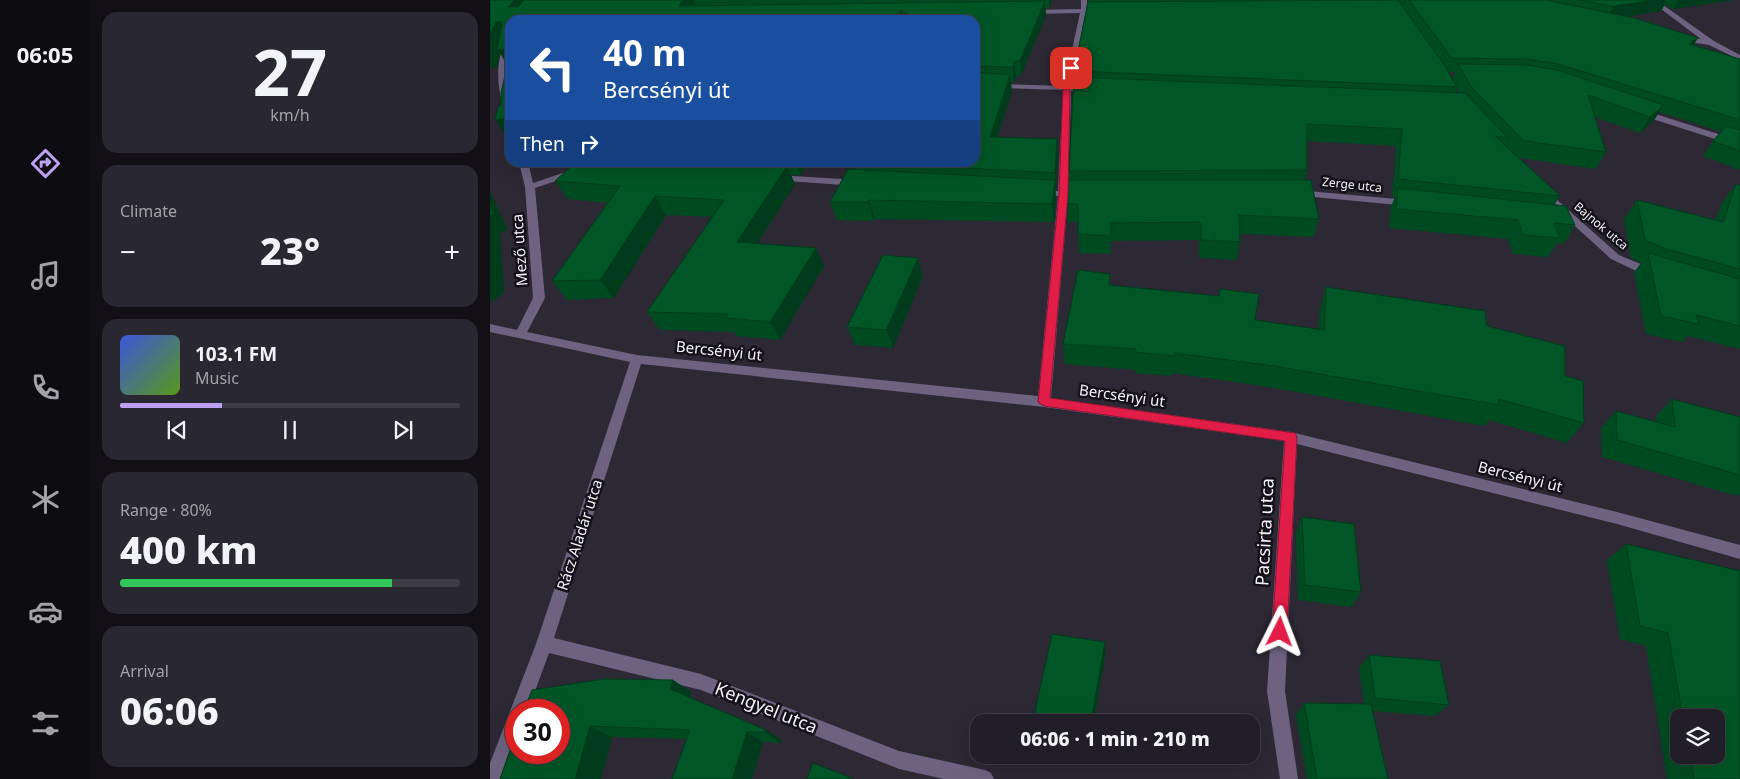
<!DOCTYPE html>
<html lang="en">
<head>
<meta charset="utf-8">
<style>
  :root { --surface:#211e27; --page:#29272f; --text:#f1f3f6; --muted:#a2a2a7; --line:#3e3c44; --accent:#bca0f2 }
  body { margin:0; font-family:"Noto Sans",sans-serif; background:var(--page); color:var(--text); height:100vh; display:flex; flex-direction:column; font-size:19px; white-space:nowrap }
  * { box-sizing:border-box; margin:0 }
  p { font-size:16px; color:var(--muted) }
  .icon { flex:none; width:28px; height:28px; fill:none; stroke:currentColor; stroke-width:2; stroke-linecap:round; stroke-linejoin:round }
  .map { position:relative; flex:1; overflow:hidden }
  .side { display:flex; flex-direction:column; gap:12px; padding:12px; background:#121015; width:400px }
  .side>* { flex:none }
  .banner { position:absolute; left:15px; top:15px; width:475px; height:152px; border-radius:15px; box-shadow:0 5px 20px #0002,0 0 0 1px var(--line); background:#1a4fa0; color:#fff; overflow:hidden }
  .tools { position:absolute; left:1180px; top:709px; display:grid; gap:10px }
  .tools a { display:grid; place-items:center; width:55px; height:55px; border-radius:10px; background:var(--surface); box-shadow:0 5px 20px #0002,0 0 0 1px var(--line); font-size:25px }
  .speed { position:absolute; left:15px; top:699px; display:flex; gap:10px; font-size:25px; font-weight:700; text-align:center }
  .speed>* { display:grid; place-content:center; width:65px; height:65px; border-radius:50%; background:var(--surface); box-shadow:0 5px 20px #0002,0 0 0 1px var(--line); line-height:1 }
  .speed .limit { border:8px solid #d22; background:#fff; color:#111 }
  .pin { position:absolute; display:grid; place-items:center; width:42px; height:42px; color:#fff; margin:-21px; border-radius:10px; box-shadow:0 2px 8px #0006 }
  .me { position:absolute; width:55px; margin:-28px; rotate:3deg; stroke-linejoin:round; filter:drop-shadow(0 0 4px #0008) }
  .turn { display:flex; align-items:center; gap:18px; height:105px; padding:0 15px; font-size:22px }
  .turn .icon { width:65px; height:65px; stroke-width:2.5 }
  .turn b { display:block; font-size:35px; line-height:42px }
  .then { display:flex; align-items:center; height:48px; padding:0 15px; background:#0003; gap:10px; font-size:19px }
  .big { font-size:38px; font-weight:800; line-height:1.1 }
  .side .card { flex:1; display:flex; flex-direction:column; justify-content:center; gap:8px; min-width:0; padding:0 18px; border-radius:15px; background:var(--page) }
  .side .dial { align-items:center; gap:0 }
  .dial b { font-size:65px; line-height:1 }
  .song { display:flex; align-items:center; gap:15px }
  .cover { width:60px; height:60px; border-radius:8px; background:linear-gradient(135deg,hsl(230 70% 55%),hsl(90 70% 35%)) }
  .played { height:5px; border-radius:2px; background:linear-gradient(90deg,var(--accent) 30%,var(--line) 30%) }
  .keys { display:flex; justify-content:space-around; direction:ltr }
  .heat { display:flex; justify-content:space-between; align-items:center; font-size:28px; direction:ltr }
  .charge { height:8px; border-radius:4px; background:linear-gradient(90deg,#34c759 80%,var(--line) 0) }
  .trip { position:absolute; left:480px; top:714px; width:290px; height:50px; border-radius:15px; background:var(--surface); box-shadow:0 5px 20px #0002,0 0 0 1px var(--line); font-weight:800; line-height:50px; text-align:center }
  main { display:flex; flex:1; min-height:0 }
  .menu { display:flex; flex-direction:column; width:90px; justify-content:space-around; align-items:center; background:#0d0c10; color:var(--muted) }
  .menu .icon { width:35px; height:35px }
  .menu .active { color:var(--accent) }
  .menu b { font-size:22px; color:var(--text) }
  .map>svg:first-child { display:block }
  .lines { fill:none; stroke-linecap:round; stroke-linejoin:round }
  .minor { fill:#6d6381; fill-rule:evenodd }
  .wall { fill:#004a21; fill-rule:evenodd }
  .shaded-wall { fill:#003c1b }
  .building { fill:#005626; stroke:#003c1b }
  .route { fill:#e11d48; stroke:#92132f }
  .labels { text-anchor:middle; stroke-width:5; stroke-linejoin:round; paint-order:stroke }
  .far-street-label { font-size:12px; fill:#f3f1f9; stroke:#141218 }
  .street-label { font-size:15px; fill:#f3f1f9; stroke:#141218 }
  .near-street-label { font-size:18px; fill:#f3f1f9; stroke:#141218 }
</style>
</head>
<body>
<main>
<nav class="menu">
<b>06:05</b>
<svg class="icon active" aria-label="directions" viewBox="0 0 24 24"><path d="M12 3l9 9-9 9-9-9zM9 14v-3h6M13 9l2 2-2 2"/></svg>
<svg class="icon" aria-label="music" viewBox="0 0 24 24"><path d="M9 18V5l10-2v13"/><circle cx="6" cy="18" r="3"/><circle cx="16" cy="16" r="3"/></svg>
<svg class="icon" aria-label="phone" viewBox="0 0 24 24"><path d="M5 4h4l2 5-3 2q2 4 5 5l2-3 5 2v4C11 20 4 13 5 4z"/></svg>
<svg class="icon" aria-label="climate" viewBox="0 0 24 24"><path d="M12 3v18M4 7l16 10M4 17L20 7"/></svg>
<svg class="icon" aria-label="car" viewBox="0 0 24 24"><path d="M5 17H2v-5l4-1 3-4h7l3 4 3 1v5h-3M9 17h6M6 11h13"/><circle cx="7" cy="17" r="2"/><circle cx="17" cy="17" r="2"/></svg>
<svg class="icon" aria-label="filters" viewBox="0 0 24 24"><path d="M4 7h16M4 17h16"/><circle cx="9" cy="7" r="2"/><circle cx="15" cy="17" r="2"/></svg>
</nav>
<section class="side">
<div class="card dial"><b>27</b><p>km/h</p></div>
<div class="card"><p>Climate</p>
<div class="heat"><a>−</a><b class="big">23°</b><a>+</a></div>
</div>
<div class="card">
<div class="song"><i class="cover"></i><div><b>103.1 FM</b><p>Music</p></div></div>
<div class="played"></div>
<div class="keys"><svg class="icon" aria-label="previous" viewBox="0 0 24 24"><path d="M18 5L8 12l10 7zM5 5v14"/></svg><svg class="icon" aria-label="pause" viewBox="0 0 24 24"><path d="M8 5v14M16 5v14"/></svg><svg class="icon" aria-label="next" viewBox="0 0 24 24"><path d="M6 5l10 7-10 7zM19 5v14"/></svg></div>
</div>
<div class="card"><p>Range · 80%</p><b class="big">400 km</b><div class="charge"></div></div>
<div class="card"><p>Arrival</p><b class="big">06:06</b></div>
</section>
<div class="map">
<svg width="1250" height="779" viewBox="0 0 1250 779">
  <rect width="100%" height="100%" fill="#2c2834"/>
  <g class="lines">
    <!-- minor -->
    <g class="minor">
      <path d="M591,0h6v9h15l3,2 -3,2h-15l-16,73 18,1 4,2 -4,2h-18l-3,100h16l5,3 -5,3h-16l-17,201 240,34 326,80 123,33v14l-123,-35 -320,-80 -12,247 13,88h-18l-13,-88 17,-250 -240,-34 -403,-43 -87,274 147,36 198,77 86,19 6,3 3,6h-50l-45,-10 -198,-79 -152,-37 -21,57h-12v31l-14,38h-12v-16l46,-119 94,-282 -140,-30v-8l27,6 16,-32 -8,-111 -6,-25h9l5,21 50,-17 3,-4h9l-6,8 -54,18 10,110 -18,34 110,23 401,41 20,-200h-19l-5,-3 5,-3 19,1 5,-101 -88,-3v-4l89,3 16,-73 -51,1 -3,-2 3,-2 52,-1z"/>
      <path d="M1159,0h7l58,41 26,14v5l-31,-15 -33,-5v-4h3l22,3z"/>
      <path d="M20,38l-5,31 5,34v18l-4,-3c-8,-27 -13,-54 1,-80z"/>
      <path d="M1147,110h6l97,31v6l-103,-33z"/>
      <path d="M287,175l80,5 5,3 -5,3 -83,-6v-4z"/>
      <path d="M806,190l112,10 5,3 -5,3 -115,-11 -2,-2z"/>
      <path d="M1054,190l3,1 72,64 38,16 1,3 -1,3h-8l-38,-18 -70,-64 -2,-2z"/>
    </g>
  </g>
  <!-- wall -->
  <g class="wall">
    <path d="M0,0h562l-3,8h-4l1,7 -25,61h-5l-2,6h-3l1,9 -15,46 61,18 -2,34h-1l1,10 -2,23 -179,-3 -1,2 -37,-1 -7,-18 26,-32 -2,-8h121v-142h-465l-4,116 -5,-31 6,-40 -7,-12 -3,14z"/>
    <path d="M598,0h646l-61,9 -8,-5 -4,7 -33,5 70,22 -5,7 47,14v111l-37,-14 10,-15 9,-9 -63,-20 -5,8 -14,13 -45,-16 11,35 -10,17 -77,-11 41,38 -5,8 20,21 -11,19 -7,-1 -9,14 -35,-3 -5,-15 -119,-11 2,-22 4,-9h-3l4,-51 -89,-5v29l-2,10 14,39 -5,18 -74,-3v8l-3,18 -38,-2v-18l-88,1v13l-32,-1 -1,-31h-10l-1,-18 2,-24v-9l5,-100zM959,72h6l-2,7zM967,88l2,5 -4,-1z"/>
    <path d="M86,162h234l-9,13h-10l4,9 -38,60 67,22 -44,74 -44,-4 -2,-4 -74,-2 -13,-18 65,-95 -46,-2 -52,83 -47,2 -15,-19 56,-78 -40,-4 -13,-18z"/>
    <path d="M1246,184l4,2v163l-52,-13 -6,6 -36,-8 -12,-62 7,-9 -10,-5 -7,-39 13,-19 78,20 7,-17z"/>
    <path d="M428,258l5,18 -30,72 -38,-3 -8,-18z"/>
    <path d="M620,274v11l145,35 63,10 2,-22 6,-21 161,39 78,50 19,47 -17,20 -78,-23 -4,6 -216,-39 -97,-14 -1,3 -36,-3v-3l-70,-6 -2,-20z"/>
    <path d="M1182,399l68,18v77l-3,2 -135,-39 -1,-29 15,-17 40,11v-6z"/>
    <path d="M812,517l59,75 -10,15 -53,-7 -2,-67z"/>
    <path d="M1136,544l114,27v208h-73l-21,-133 -26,-7 -13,-79zM1189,718h37v37h-37z"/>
    <path d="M615,642v14l-11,66h-58l-2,-6z"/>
    <path d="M879,655l80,50 -14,11 -63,-5 16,68h-81l-11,-64 8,-12 60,1 -5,-36z"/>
    <path d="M183,680l18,12 -2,6 77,32 15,10 -1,3 -17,-1 -11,37h-80l15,-40 -75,-2 -11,42h-101l32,-89z"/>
  </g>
  <!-- shaded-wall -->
  <g class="shaded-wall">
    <path d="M24,0h20l-15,20 -10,-13z"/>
    <path d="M193,0h11l2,5 -17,1z"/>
    <path d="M559,0h3l-3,8z"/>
    <path d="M1166,0h11l-6,11 -54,9 6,-14z"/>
    <path d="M1188,0h56l-61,9z"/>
    <path d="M555,1l1,14 -25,61 -1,-15z"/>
    <path d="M411,10l3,10h-10z"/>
    <path d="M11,21l9,15v29h-2l-8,-12 -3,14 -7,1v-32l1,-4 5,-10z"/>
    <path d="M1208,38l-9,14v-8z"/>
    <path d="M525,61l1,15 -2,6 -1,-15z"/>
    <path d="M520,75l2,16 -20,62 -2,-16z"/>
    <path d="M1174,105l-10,15 -14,13 10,-16z"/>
    <path d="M20,117v18l-4,1 -11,-16z"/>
    <path d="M567,139l1,16 -2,34 -1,-16z"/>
    <path d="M306,162h14l-9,13z"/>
    <path d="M297,166l8,18 -49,77 -9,-19z"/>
    <path d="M565,180l1,19 -2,23 -2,-18z"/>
    <path d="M0,191l18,39 -8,3 4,59 -11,10 -3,-3z"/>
    <path d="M165,196l11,19 -52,83 -14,-18z"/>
    <path d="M379,200l6,19 -1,2 -6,-19z"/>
    <path d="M326,248l8,18 -44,74 -10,-18z"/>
    <path d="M428,258l5,18 -30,72 -7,-18z"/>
    <path d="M615,642v14l-11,66h-3z"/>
    <path d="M183,680l18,12 -3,9 -18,-12z"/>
    <path d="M100,726l22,11 -11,42h-26z"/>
    <path d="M276,730l15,10 -1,3 -15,-11z"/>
    <path d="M257,732l16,10 -11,37h-20z"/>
  </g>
  <!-- building -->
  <g class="building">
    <path d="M0,0h24l-5,7h9l6,-7h159l-4,6 366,-5 -25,60h-5l-2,6 -38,-1v-46h-56l-18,-10 -7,10h-384v28l-13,2 5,-26 -1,-3 -5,1 -5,10 -1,4z"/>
    <path d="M908,0l45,63 14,24 -383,-16 14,-69z"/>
    <path d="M919,0h137l88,18 64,20 -9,6 51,15v61l-6,-2 -176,-54 -32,-5 -74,-1z"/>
    <path d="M1088,0h78l-43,6z"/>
    <path d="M20,54v63l-15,3 3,-13 3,-2v-12z"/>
    <path d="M968,64l69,1 30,5 107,35 -14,12 -62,-22 18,57 -82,-11 -52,-53z"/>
    <path d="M485,72l35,3 -20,62 67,2 -2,34 -194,-11h114z"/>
    <path d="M584,77l391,16 43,45 -13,-2 65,60 -162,-17 4,-50 -95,-5v46l-238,1z"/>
    <path d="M1236,126l14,4v21l-27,-10z"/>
    <path d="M86,162h145l66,4 -50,76 79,6 -46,74 -45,-4 3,-4 -81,-2 77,-112 -69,-4 -55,84 -48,1 68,-95 -65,-5z"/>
    <path d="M358,169l207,11 -3,24 -183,-4 -1,2h-38z"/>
    <path d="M579,180h242l8,39 -80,-4 1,27 -39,-2v-18l-90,1v13l-33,-2v-30h-11z"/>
    <path d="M1246,184l4,2v83l-74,-20 -21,-9 -8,-40 86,22z"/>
    <path d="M908,188l168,18 9,19 -21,-2 6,15 -37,-3 -5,-15 -122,-11z"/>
    <path d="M0,205l4,9 -4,1z"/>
    <path d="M1158,253l92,26v47l-44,-11 3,9 -38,-8z"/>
    <path d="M393,255l35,3 -32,72 -39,-3z"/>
    <path d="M588,270l32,4 -1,11 110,11 1,-7 39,5 -4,26 69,10 2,-43 159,24 2,15 78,20v30l18,5 1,42 -86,-24 1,6 -225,-39 -100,-13 -1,3 -37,-4v-3l-73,-5z"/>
    <path d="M1182,399l68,18v58l-123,-35 -1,-29 59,16z"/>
    <path d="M812,517l52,7 7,68 -56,-7z"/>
    <path d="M1136,544l114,27v208h-46l-4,-24h26v-37h-33l-15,-85 -28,-7z"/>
    <path d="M562,634l53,8 -14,80h-22l-35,-6z"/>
    <path d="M879,655l71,6 9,44 -74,-7z"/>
    <path d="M114,679l69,1 -3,9 96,41 -1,2h-18l-15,47h-60l18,-49 -100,-4 -15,53h-75l16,-46v19h43v-42h-35l8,-20z"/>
    <path d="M814,703l67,1 17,75h-71z"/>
    <path d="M323,763l41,16h-47z"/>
  </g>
  <!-- route -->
  <path class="route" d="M581,66l4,2 -5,20 -2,106 -18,204 245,35 2,4 -10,195 -2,5 -5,2 -6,-2 -2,-5 13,-191 -241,-35 -6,-4 21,-208 4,-106 5,-20z"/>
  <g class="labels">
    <!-- far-street labels -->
    <g class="far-street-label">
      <text transform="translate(862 185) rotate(6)" y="4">Zerge utca</text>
      <text transform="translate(1111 226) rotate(40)" y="4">Bajnok utca</text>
    </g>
    <!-- street labels -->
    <g class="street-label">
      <text transform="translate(30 250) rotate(-94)" y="5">Mező utca</text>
      <text transform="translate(229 351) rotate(6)" y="5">Bercsényi út</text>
      <text transform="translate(632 396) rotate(8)" y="5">Bercsényi út</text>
      <text transform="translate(1030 477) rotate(14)" y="5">Bercsényi út</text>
      <text transform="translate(90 535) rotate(-72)" y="5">Rácz Aladár utca</text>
    </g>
    <!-- near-street labels -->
    <g class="near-street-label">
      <text transform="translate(775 532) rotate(-87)" y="6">Pacsirta utca</text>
      <text transform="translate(276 708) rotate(22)" y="6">Kengyel utca</text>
    </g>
  </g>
</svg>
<div class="tools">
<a><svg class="icon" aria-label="layers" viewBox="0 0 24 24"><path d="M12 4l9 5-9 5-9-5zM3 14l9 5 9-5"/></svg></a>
</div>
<div class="speed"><div class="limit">30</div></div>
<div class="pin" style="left:581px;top:68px;background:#d93025"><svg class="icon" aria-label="arrive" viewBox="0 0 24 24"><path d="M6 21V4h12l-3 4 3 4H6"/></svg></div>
<svg class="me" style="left:790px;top:632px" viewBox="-20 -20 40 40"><path d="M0-17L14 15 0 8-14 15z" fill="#e11d48" stroke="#fff" stroke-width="4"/></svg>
<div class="trip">06:06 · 1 min · 210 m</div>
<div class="banner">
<div class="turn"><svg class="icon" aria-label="left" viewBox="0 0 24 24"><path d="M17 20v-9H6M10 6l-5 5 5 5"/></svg><div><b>40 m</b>Bercsényi út</div></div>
<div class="then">Then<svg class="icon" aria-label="right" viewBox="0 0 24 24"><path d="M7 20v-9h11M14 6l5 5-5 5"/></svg></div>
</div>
</div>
</main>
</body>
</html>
